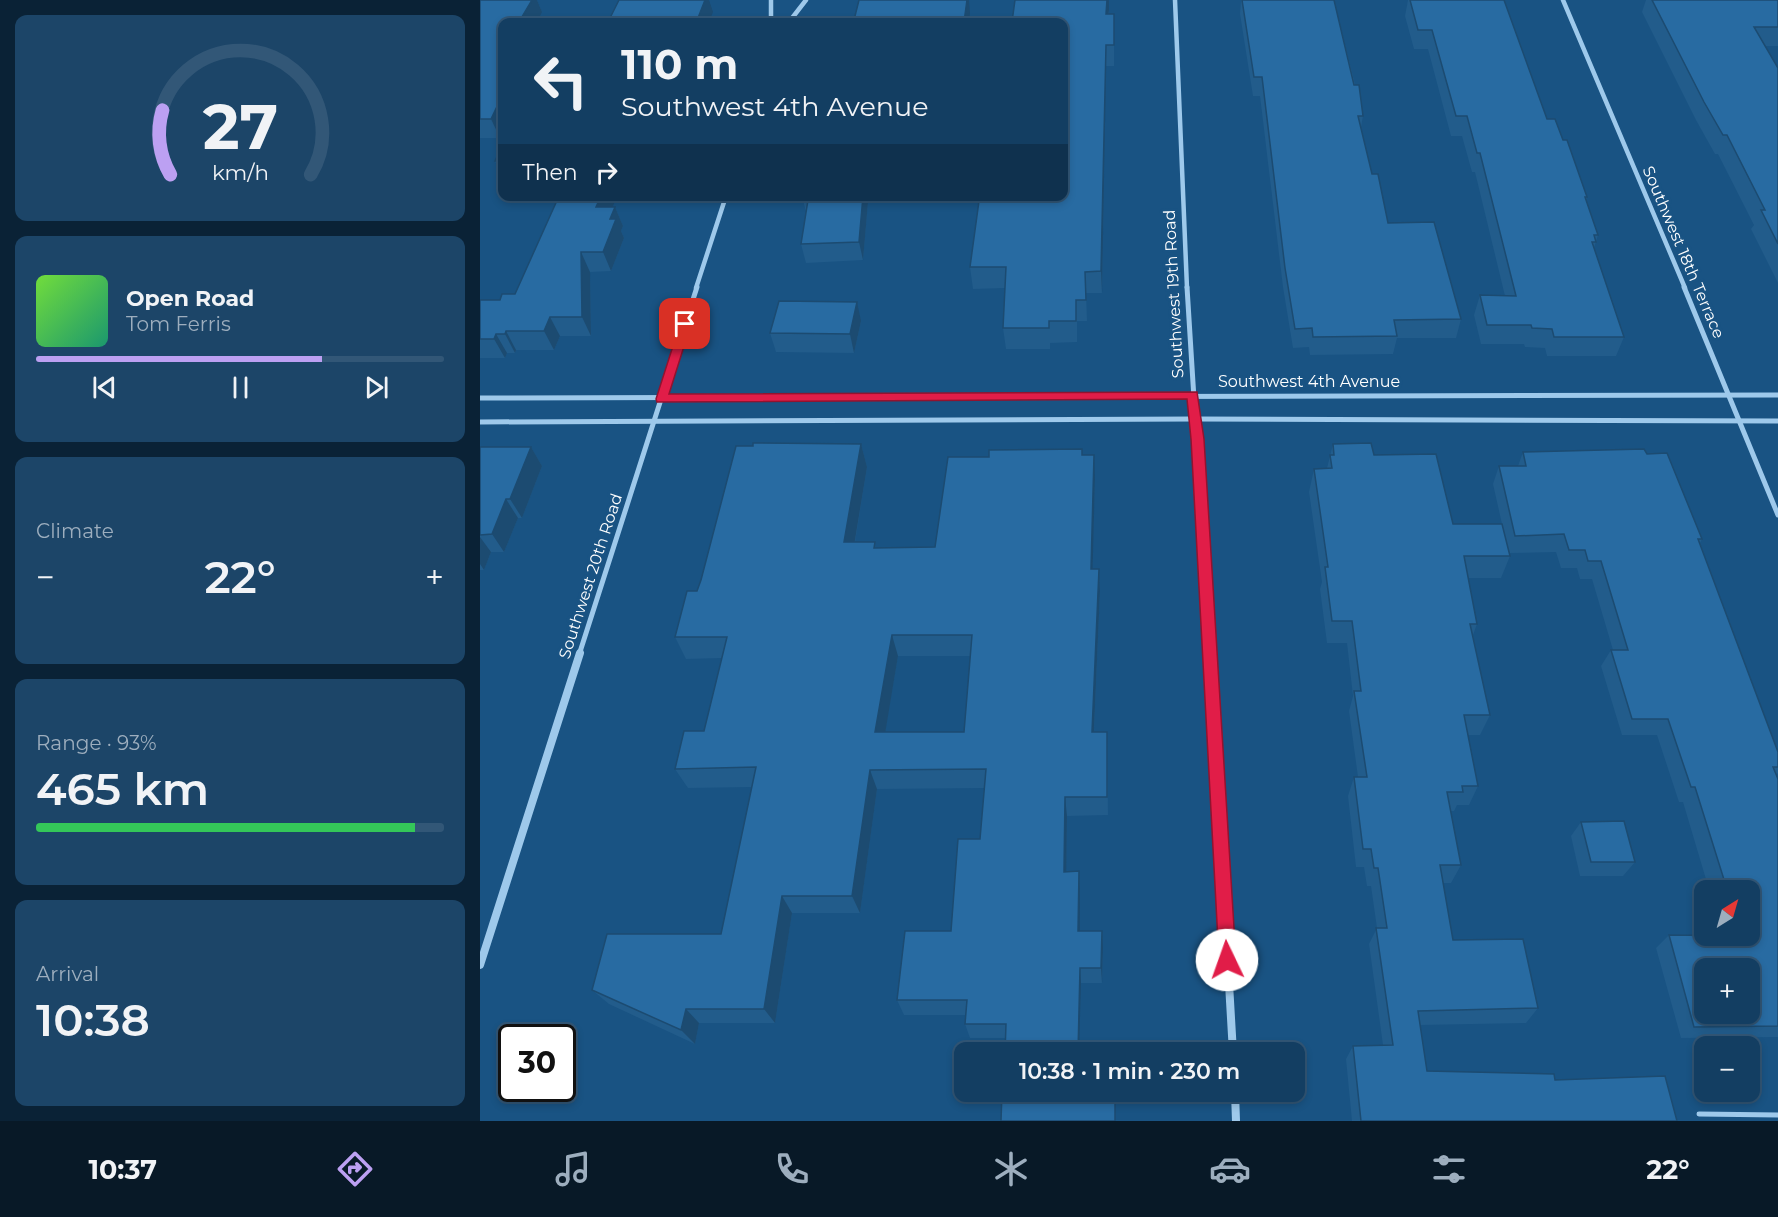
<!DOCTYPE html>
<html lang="en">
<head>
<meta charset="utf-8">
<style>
  :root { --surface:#133e62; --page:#1c4568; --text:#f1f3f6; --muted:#9daebe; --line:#325777; --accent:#bca0f2 }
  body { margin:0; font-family:Montserrat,sans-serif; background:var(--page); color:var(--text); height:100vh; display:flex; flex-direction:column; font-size:22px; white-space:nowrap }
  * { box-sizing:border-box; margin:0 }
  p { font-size:20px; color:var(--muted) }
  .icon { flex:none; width:33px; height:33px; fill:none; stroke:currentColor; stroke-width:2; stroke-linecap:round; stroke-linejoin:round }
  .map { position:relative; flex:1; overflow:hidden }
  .details { display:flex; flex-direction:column; gap:15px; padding:15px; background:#0a2236; width:480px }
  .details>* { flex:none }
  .hud { position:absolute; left:18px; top:18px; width:570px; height:183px; border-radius:12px; box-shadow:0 3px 9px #0003,0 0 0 2px var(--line); background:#133e62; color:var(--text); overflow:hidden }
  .needle { width:39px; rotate:37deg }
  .controls { position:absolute; left:1214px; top:880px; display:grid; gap:12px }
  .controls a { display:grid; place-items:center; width:66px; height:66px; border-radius:12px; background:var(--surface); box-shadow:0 3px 9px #0003,0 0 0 2px var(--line); font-size:30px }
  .speed { position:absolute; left:18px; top:1024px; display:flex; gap:12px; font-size:30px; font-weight:700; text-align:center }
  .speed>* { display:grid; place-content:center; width:78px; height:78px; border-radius:50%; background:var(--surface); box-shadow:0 3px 9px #0003,0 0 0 2px var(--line); line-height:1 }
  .speed .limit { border:3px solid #111; border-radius:9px; background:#fff; color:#111 }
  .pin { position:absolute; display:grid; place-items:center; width:51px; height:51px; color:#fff; margin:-26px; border-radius:12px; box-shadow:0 3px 9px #0006 }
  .me { position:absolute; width:66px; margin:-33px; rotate:357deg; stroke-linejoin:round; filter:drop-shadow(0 0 4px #0008) }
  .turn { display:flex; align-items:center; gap:21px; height:126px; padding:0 24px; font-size:27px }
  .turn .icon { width:78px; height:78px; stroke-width:2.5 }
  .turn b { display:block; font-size:42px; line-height:51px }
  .then { display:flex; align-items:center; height:57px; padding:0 24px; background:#0003; gap:12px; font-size:22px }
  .big { font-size:45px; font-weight:600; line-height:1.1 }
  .details .card { flex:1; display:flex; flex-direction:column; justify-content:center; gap:9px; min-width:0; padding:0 21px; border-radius:12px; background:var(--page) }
  .details .dial { align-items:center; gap:0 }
  .dial svg { height:156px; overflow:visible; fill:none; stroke:var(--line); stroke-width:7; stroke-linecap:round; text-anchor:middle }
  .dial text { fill:var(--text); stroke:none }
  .song { display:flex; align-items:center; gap:18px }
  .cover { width:72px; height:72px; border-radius:9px; background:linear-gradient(135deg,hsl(100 70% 55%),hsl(160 70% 35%)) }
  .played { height:6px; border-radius:3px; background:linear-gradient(90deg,var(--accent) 70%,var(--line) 70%) }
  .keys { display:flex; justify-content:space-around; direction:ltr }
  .heat { display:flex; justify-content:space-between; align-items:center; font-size:33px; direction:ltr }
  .charge { height:9px; border-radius:4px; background:linear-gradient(90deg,#34c759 93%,var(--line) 0) }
  .trip { position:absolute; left:474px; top:1042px; width:351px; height:60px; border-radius:12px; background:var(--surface); box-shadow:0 3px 9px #0003,0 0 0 2px var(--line); font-weight:600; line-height:60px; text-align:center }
  .tabs { display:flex; height:96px; justify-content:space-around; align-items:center; background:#081927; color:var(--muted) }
  .tabs .icon { width:42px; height:42px }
  .tabs .active { color:var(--accent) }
  .tabs b { font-size:27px; color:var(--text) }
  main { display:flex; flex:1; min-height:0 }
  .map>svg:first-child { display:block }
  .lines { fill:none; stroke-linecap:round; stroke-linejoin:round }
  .lane { stroke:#9ec9eb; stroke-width:5 }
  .street-far2 { stroke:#9ec9eb; stroke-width:4.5 }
  .street-far1 { stroke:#9ec9eb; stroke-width:5 }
  .street { stroke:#9ec9eb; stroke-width:8 }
  .wall { fill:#225c8b; fill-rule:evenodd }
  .shaded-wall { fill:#1c4b71 }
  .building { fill:#286ba2; stroke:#1c4b71; stroke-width:1.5; fill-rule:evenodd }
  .route { fill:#e11d48; stroke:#92132f; stroke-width:1.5 }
  .labels { text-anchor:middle; stroke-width:6; stroke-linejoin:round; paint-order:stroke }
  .street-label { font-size:16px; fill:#fff; stroke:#195383 }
</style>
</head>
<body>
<main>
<section class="details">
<div class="card dial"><svg viewBox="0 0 100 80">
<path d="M14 69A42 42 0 1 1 86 69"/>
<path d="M14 69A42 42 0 0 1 10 36" stroke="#bca0f2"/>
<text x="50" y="56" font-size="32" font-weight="700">27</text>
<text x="50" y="72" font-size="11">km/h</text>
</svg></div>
<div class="card">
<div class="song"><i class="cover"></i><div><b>Open Road</b><p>Tom Ferris</p></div></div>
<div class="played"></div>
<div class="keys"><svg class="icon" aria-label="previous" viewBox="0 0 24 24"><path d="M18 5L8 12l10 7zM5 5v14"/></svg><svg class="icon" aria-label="pause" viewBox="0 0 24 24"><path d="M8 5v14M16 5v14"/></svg><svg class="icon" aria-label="next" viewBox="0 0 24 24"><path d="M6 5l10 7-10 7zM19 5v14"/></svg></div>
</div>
<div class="card"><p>Climate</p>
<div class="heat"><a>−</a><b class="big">22°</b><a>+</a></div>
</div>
<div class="card"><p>Range · 93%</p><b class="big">465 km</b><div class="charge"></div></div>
<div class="card"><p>Arrival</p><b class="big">10:38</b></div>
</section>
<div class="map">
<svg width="1298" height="1121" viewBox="0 0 1298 1121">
  <rect width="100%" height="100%" fill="#195383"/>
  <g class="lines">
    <!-- lane -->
    <path class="lane" d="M1219,1114l79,1"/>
    <!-- street-far2 -->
    <g class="street-far2">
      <path d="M291,0v22"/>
      <path d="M695,0l12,288"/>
      <path d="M1083,0l122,288"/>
      <path d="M309,22l17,-22"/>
      <path d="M216,288l30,-92"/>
    </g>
    <!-- street-far1 -->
    <g class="street-far1">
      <path d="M707,287l23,368"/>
      <path d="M1204,287l94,228"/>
      <path d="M0,398l1298,-3"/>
      <path d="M0,422l715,-3 583,2"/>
      <path d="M99,655l118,-368"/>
    </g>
    <!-- street -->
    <g class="street">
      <path d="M730,653l23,400"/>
      <path d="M0,965l100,-312"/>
      <path d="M755,1092l1,29"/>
    </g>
  </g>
  <!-- wall -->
  <g class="wall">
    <path d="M0,0h57l5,12 -40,10 -2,116h-20z"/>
    <path d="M535,0h94v14h5v52h-8l-4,227h-16l1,28h-10v21l-27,1v6h-44l-3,-21 2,-40 -32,1 -3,-22 26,-66 68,-5z"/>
    <path d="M761,0h93l29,116 -2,11 11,47 16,49 73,96 -5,19h-59l-4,16 -83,1 -1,-8 -16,1 -10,-61 -23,-191h-7l-13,-82z"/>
    <path d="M928,0h96l43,119 16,21 24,57 -1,3 12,35 -4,13 30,89 -8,19h-69l-2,-8 -20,-1 -1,-3h-43l-7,-29 6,-20 25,1 -30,-124h-3l-10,-36h-11l-23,-87h-14l-9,-33z"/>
    <path d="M1166,0h132v46h-13l13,22v215l-27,-54 3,-4 -36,-71h-3l-19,-34 -54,-108z"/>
    <path d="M22,146v30l-7,-15z"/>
    <path d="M324,196h84l-1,6h-19l-5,58 -57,3 -5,-19 5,-32 -3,-12z"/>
    <path d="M132,207h3l8,19 -2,5 3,7 -13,33 -21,1 1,64h-31l-6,14h-38l-1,3h-8l-2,5h-25v-58h20l15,-6z"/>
    <path d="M381,321l-7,32 -78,-1 -6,-19z"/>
    <path d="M381,444l6,23 -12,75 22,6 58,-1 147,-92 13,23 -3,91h7l1,22 -6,141h13l1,83 -41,1 -1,56 13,-1 1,18v42h22l1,16 -1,36h-21l-76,55h-35l-5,-14 1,-9h-62l-7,-15 54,-69 29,-92 4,-51 -107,1 -17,124h-68l-17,110h-76l-4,21 -86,-40 -17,-14 129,-56 31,-147 -64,1 -13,-19 29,-38 18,-73 -36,1 -11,-22 22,-46 56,-145zM418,656h73l-7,76h-79z"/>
    <path d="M853,444l41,11 79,69h49l-9,-40 6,-18h19l5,-14 124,2 55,85 -2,4 78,209v21l-2,2 2,4v258l-97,1 -25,-90 13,-13h35l-10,-35 14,-14 -25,-84h-4l-22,-67h-35l-21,-69 10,-16h2l-21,-71h-12l-3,-11h-16l-5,-16 -47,1 1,3 -9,22h-33l9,46 -4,11 17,80 -10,20h-12l10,51 -9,19h-12l-3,6h-3l10,54 -10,18h-8l10,57 85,68 -12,15 -106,2 7,46 128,9 122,41h-325l-6,-62 7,-13 30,-1 -14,-101 8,-16 -6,-42h-4l-3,-19h-8l-8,-71 6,-19h4l-9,-66 4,-15 -6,-53h-20l-7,-54 2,-7 -13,-90 5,-23 13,-1zM1224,891h45v45h-45z"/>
    <path d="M0,447h51l11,19 -20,52h-4l-14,34h-13l-7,18h-4z"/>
    <path d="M1101,822l54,40 -12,14h-43l-9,-40z"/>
  </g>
  <!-- shaded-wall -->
  <g class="shaded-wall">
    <path d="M52,0h5l5,12 -5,10h-18z"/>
    <path d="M225,0h4l4,12 -4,10h-10l-1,-4z"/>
    <path d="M487,0h2l1,13 -1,9h-5z"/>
    <path d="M627,0h2v10l-3,25v-21z"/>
    <path d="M626,45v21l-4,227 -1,-22z"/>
    <path d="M22,96v37l-2,5 -9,-19z"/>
    <path d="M121,196h16l-12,30 -9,-19z"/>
    <path d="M383,196h4l1,6 -5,58 -4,-18z"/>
    <path d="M135,207l8,19 -2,5 3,7 -13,33 -8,-19 7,-33z"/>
    <path d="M101,252l9,20 1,64 -9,-19z"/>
    <path d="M377,302l4,19 -7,32 -4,-19z"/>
    <path d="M70,317l10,19 -6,14 -10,-19z"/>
    <path d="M26,331l10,19 -1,3 -10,-19z"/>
    <path d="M16,334l11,19 -2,5 -11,-19z"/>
    <path d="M381,444l6,23 -16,97 -7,-22z"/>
    <path d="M51,447l11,19 -20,52 -12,-19z"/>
    <path d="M614,455l1,23 -3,113 -1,-22z"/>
    <path d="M26,499l12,19 -14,34 -12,-18z"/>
    <path d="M0,537l11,15 -7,18 -4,-6z"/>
    <path d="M619,569l1,22 -7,161 -1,-20z"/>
    <path d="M412,635l6,21 -16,96 -7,-20z"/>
    <path d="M390,770l7,19 -17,124 -8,-17z"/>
    <path d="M585,797l2,19 -1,73 -2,-17z"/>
    <path d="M599,871l1,18v58l-2,-16z"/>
    <path d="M302,896l10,17 -17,110 -11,-14z"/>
    <path d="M622,931l1,16 -1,36 -1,-15z"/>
    <path d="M600,968l1,15 -2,70h-1z"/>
    <path d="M206,1009l13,14 -4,21 -14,-14z"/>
  </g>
  <!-- building -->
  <g class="building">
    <path d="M0,0h52l-13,22h-17v74l-11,23h-11z"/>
    <path d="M139,0h86l-7,18h9l-2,4h-97z"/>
    <path d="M379,0h108l-3,22h-120l1,-1 9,-1z"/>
    <path d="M535,0h92l-1,14h8v31h-8l-5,226 -16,1 1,28h-10v21h-27v7h-46l3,-61h-36l9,-66h17v-5h68v-174h-52z"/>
    <path d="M762,0h92l20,85h5l4,31h-5l14,58h6l10,49 46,-1 27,97 -67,1 3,16 -84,1 -1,-9 -17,1 -10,-61 -23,-191h-8z"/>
    <path d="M930,0h94l43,119h8l8,21h4l20,57h-2l13,38h-4l2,7h-4l32,95h-70l-2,-8 -20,-1 -1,-3h-44l-7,-30 36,1 -36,-143h-3l-10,-37h-11l-24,-86h-14z"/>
    <path d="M1172,0h126v27h-24l24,41v176l-17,-34h4l-38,-75h-4l-19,-33z"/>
    <path d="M22,146v15h-7z"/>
    <path d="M79,196h42l-5,11h19l-5,12h6l-13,33h-22l1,65h-32l-6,14h-38l-1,3h-9l-2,5h-14v-39h20l2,-6h13z"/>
    <path d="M324,196h59l-4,46 -58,2 7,-44h-5z"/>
    <path d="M299,301l78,1 -7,32 -80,-1z"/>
    <path d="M273,443l108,1 -17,98h31l-1,6 61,-1 13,-90h41v-7l93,-1v6h12l-3,114h8l-7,163h15v65h-42l-1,75 15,-1 -1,60h24l-1,37h-21l-2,85h-73l1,-29h-41l2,-24h-70l8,-69h46l7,-92h22l6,-70 -116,1 -18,126h-70l-18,113h-78l-5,21 -89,-40 15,-56h114l35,-167 -81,2 9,-38h20l23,-94h-52l12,-46h10l4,-11 35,-134h17zM412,635h80l-8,97h-89z"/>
    <path d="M891,443l3,12 62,-1 17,70h49l8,32h-46l13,68h-7l20,91h-26l14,71h-16l1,6h-16l14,73h-21l13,75 70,-1 15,69 -120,3 9,60 127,3 1,6 110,-4 12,45h-316l-8,-75 40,-1 -17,-117h11l-9,-60h-4l-3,-19h-8l-9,-72h13l-13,-86h7l-9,-70h-20l-7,-54h3l-14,-98 18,-1 -2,-13h4l-1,-11z"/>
    <path d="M0,447h51l-21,52h-4l-14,35 -12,1z"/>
    <path d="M1164,449l3,5 20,-1 35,86h-4l80,213v15h-5l5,12v247l-84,1 -25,-92 80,1v-45h-41l-1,-5h19l-31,-99h-4l-23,-68h-36l-21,-69h17l-27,-89h-13l-3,-11h-16l-5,-16 -49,2 -16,-70h27l-3,-14zM1224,969h45v45h-45z"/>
    <path d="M1144,821l11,41h-44l-10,-40z"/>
    <path d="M522,1092h113v29h-114z"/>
  </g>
  <!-- route -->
  <path class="route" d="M205,320l6,4 -22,70 528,-2 7,47 32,521 -3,6 -6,2 -6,-2 -2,-6 -28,-521 -4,-40 -530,3 -1,-3 24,-75z"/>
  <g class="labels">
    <!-- street labels -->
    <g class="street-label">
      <text transform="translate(1204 252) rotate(67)" y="6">Southwest 18th Terrace</text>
      <text transform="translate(693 294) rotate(-93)" y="6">Southwest 19th Road</text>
      <text x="829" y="387">Southwest 4th Avenue</text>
      <text transform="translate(110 576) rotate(-72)" y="6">Southwest 20th Road</text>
    </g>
  </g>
</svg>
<div class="controls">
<a><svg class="needle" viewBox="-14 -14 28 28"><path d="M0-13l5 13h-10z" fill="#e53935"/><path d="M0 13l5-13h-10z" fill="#9daebe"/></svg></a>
<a>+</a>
<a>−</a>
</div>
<div class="speed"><div class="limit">30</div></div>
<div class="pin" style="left:205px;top:324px;background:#d93025"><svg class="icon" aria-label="arrive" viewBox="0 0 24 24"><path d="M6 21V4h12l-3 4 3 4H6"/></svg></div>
<svg class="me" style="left:747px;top:960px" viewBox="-20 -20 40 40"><circle r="19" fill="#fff"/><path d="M0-13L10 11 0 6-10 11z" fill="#e11d48"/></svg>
<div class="trip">10:38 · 1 min · 230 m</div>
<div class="hud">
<div class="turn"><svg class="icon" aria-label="left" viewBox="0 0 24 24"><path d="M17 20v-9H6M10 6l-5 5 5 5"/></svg><div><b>110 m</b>Southwest 4th Avenue</div></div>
<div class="then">Then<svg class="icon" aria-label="right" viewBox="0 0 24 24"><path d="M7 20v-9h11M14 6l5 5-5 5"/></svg></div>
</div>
</div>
</main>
<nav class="tabs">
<b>10:37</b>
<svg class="icon active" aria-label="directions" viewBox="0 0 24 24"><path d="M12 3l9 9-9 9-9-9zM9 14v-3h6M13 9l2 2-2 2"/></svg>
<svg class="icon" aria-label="music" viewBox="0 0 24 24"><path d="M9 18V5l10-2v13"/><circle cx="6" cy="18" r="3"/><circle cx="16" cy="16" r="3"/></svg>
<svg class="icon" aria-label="phone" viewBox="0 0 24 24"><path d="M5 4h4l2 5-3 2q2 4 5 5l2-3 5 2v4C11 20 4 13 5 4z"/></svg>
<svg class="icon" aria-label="climate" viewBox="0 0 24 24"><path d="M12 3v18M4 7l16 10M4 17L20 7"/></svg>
<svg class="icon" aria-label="car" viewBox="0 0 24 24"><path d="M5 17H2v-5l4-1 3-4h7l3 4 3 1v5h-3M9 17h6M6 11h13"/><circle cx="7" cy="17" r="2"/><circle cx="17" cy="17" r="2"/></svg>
<svg class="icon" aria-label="filters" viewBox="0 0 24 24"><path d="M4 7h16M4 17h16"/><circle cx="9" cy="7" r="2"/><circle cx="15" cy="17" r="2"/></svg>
<b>22°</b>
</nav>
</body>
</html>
